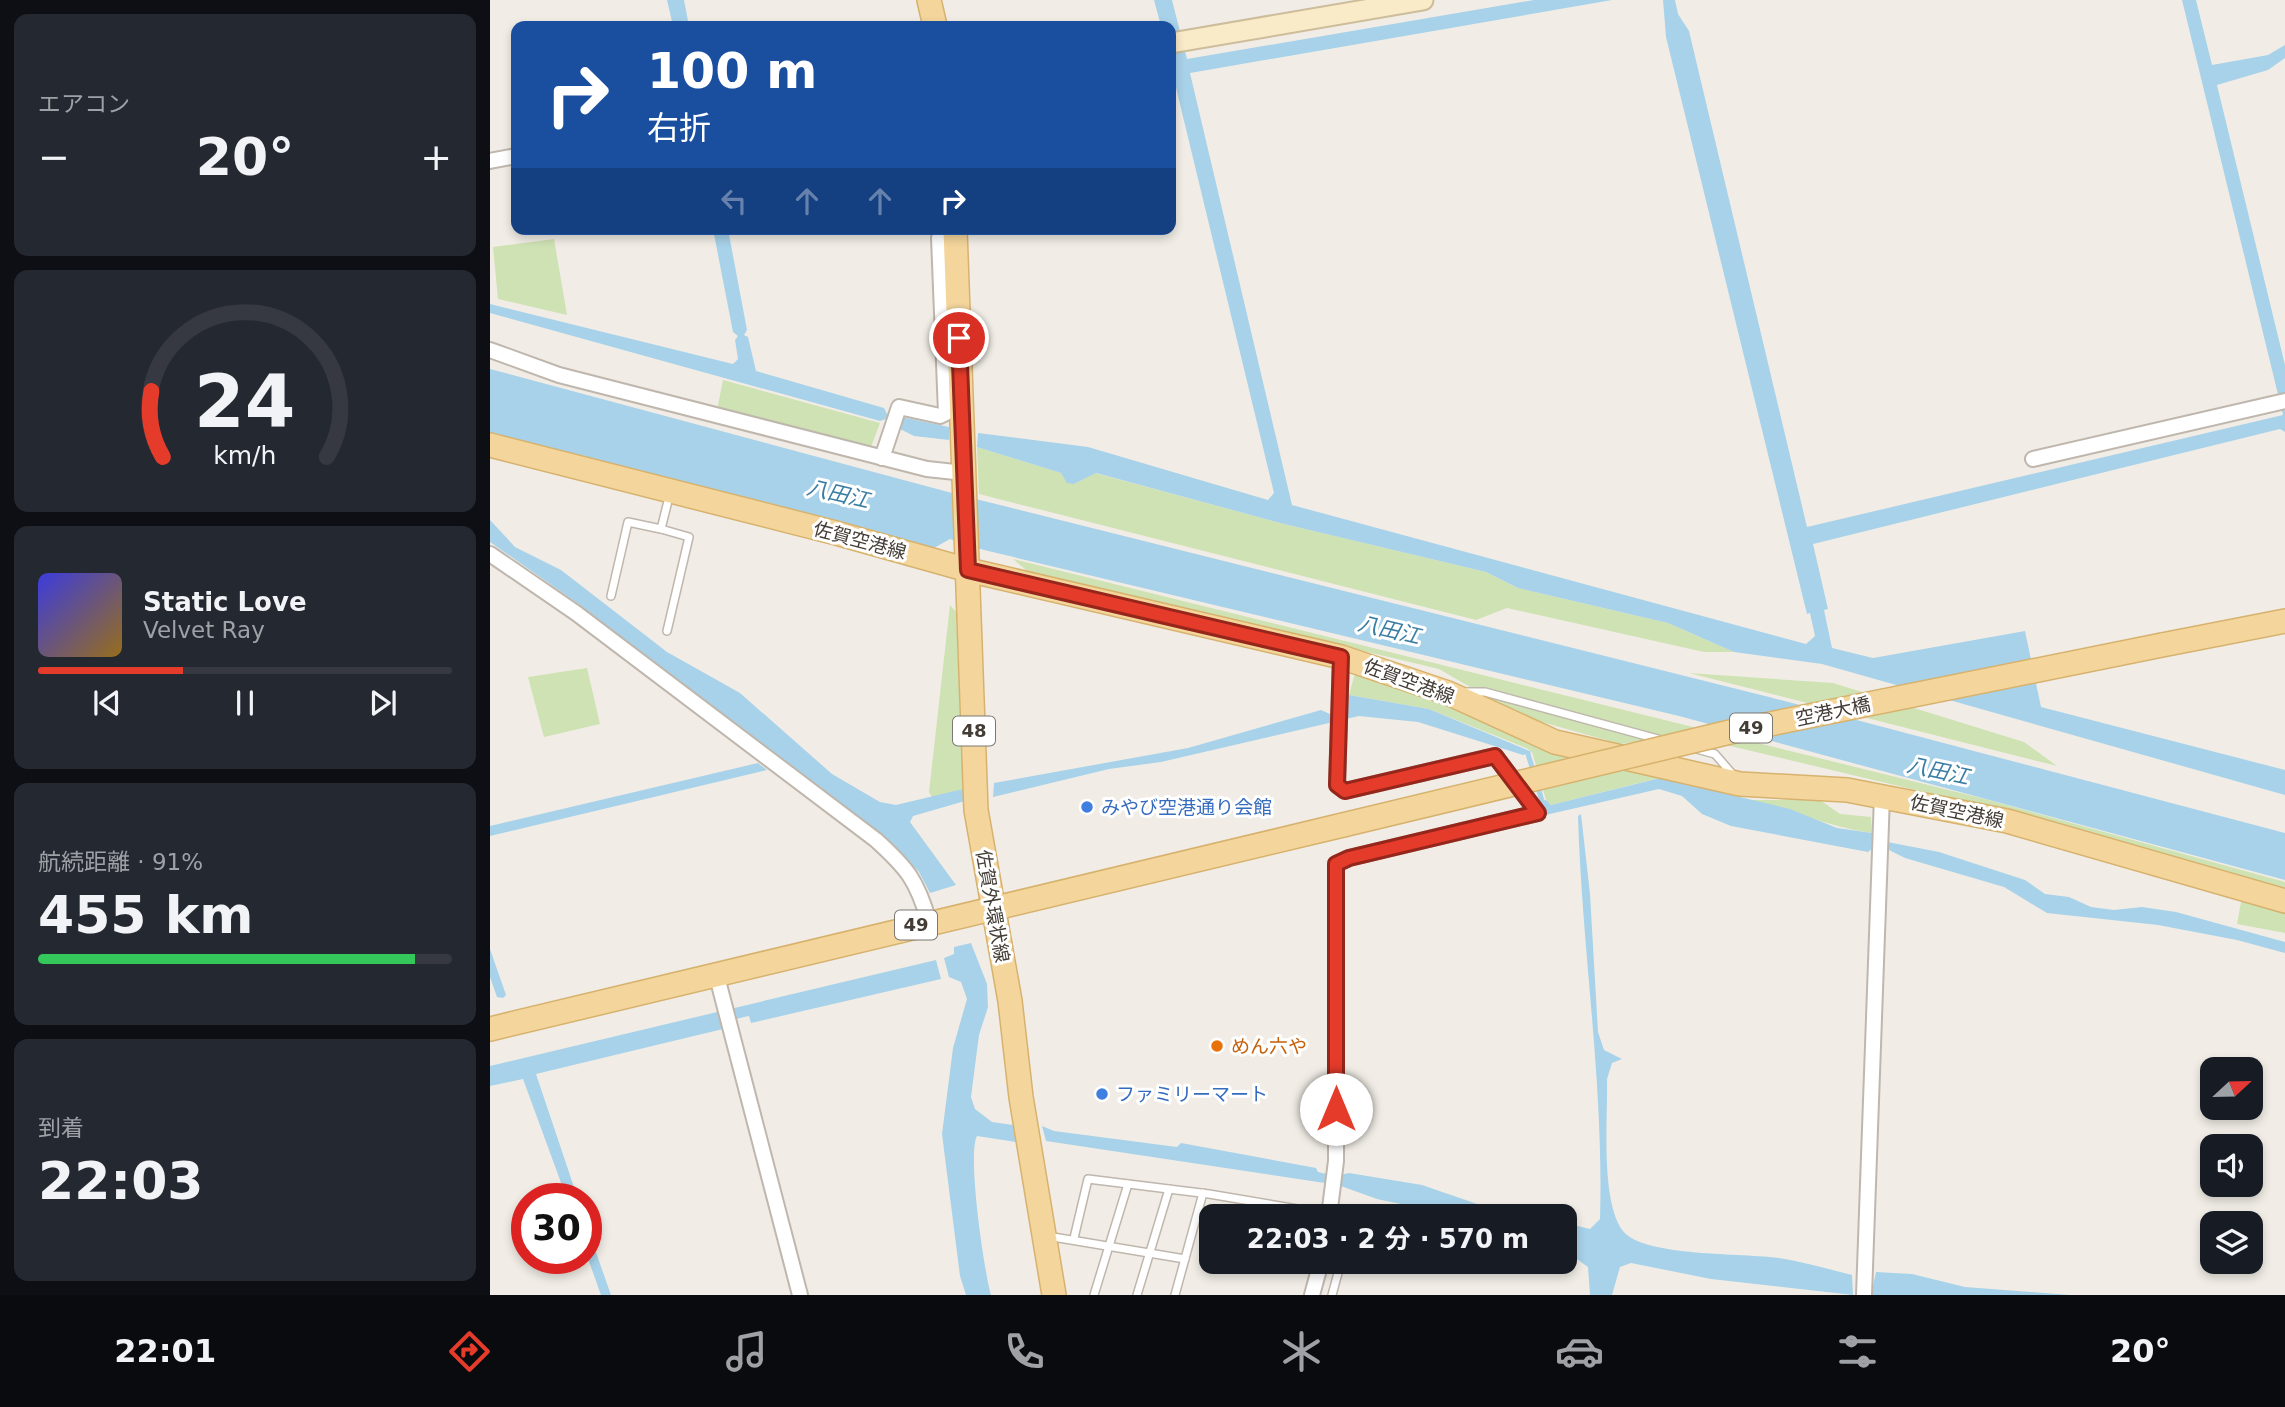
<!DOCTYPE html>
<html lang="ja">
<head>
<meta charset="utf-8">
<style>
  :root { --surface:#171b24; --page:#242831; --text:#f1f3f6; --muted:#9ea1a6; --line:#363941; --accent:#e53b2a }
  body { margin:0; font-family:"DejaVu Sans","Noto Sans JP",sans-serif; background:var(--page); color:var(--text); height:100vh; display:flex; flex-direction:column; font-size:26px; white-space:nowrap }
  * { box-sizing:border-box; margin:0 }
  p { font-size:23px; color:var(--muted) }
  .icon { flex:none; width:38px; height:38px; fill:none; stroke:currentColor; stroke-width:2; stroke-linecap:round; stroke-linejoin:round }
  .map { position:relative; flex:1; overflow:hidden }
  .side { display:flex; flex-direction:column; gap:14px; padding:14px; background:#0d0f14; width:490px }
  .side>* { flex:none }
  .banner { position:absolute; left:21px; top:21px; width:665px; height:214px; border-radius:14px; box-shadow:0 4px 10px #0003; background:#1a4fa0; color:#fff; overflow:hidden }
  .needle { width:46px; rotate:68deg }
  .tools { position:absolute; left:1710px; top:1057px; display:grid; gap:14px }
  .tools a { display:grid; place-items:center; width:63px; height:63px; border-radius:14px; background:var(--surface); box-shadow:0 4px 10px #0003; font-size:35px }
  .speed { position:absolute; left:21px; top:1183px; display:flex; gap:14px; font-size:35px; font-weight:700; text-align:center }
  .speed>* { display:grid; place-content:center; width:91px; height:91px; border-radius:50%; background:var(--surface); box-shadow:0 4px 10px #0003; line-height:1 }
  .speed .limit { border:10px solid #d22; background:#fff; color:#111 }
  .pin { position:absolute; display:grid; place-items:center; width:60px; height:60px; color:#fff; margin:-30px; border:4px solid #fff; border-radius:50%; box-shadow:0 2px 7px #0007 }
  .me { position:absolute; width:77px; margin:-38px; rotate:0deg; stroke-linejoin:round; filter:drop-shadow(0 0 5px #0008) }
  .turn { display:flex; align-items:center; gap:24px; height:147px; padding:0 21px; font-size:32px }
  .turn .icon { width:91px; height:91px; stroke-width:2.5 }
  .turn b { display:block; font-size:49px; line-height:60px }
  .lanes { display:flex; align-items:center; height:66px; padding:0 21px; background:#0003; justify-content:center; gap:35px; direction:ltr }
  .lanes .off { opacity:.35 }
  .big { font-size:52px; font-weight:700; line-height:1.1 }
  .side .widget { flex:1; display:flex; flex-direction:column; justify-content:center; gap:10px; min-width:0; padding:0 24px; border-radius:14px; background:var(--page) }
  .side .dial { align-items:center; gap:0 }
  .dial svg { height:182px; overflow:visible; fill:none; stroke:var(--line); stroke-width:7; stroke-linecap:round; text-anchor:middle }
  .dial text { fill:var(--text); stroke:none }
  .song { display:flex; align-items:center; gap:21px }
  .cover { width:84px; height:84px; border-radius:10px; background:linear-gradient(135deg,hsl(240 70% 55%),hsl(40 70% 35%)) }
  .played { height:7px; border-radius:4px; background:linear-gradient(90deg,var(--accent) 35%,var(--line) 35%) }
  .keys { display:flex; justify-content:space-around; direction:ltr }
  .heat { display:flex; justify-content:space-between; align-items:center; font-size:38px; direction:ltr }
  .charge { height:10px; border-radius:5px; background:linear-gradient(90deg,#34c759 91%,var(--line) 0) }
  .trip { position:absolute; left:709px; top:1204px; width:378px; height:70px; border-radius:14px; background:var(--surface); box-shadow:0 4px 10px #0003; font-weight:700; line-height:70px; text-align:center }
  .tabs { display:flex; height:112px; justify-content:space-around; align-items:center; background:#090b0e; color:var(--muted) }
  .tabs .icon { width:49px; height:49px }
  .tabs .selected { color:var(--accent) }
  .tabs b { font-size:32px; color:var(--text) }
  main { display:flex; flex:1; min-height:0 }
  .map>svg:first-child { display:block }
  .green { fill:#cfe2b3 }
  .water { fill:#a8d2e9 }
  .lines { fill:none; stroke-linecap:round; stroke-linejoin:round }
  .stream { stroke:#a8d2e9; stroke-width:5 }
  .lane-casing { stroke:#bfb7ad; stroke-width:10 }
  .street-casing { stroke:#bfb7ad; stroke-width:18 }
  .secondary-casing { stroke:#cdbd9a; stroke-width:23 }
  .primary-casing { stroke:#d7b26e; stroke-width:26 }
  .lane { stroke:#fff; stroke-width:7 }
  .street { stroke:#fff; stroke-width:14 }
  .secondary { stroke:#f9eac8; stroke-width:19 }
  .primary { stroke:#f4d69c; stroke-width:23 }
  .primary-bridge-casing { stroke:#d7b26e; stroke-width:26; stroke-linecap:butt }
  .primary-bridge { stroke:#f4d69c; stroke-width:23 }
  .route-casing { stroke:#95261b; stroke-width:18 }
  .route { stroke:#e53b2a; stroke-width:12 }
  .shop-dot { fill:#3f7fe0; stroke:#fff; stroke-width:2.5 }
  .food-dot { fill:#e8710a; stroke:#fff; stroke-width:2.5 }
  .labels { text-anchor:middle; stroke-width:6; stroke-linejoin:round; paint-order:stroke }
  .shield { fill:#fff; stroke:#7b7772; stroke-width:2 }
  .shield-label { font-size:18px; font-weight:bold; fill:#433d36 }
  .street-label { font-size:19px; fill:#433d36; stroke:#fff }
  .shop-label { font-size:19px; fill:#366cbe; stroke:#fff; text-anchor:start }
  .food-label { font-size:19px; fill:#c56008; stroke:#fff; text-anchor:start }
  .water-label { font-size:21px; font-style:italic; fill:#3a7da4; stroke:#fff }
</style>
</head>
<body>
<main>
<section class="side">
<div class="widget"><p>エアコン</p>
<div class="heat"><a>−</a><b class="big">20°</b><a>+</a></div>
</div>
<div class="widget dial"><svg viewBox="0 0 100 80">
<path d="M14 69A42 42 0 1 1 86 69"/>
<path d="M14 69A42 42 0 0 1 9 40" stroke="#e53b2a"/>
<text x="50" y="56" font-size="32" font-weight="700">24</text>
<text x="50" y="72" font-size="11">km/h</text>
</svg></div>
<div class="widget">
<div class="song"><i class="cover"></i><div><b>Static Love</b><p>Velvet Ray</p></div></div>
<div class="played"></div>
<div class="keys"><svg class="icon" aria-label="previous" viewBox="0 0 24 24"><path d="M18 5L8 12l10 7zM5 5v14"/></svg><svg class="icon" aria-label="pause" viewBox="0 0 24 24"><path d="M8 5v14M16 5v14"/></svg><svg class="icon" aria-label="next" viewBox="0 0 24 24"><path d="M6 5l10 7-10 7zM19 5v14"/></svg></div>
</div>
<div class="widget"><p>航続距離 · 91%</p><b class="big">455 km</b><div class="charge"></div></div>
<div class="widget"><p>到着</p><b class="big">22:03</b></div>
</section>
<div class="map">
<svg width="1795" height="1295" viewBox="0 0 1795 1295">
  <rect width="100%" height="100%" fill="#f1ede6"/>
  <!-- green -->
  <g class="green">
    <path d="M64,239l13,76 -69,-16 -5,-52z"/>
    <path d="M233,380l157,43 -9,24 -154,-37z"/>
    <path d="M487,447l84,26 13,11 21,-11 189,51 202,48 32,16 150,35 66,29h-30l-197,-44 -31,12 -497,-126z"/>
    <path d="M523,559l972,240 300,83v10l-302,-86 -299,-71 -64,9 -100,-28 -81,-47 -412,-98z"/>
    <path d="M460,605l6,7 7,177 -30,10 -4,-7z"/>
    <path d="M97,668l13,56 -56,13 -16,-60z"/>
    <path d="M865,673l75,20 104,52 125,33 -108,27 -5,-5 -14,-48 -6,-4 -97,-39 -80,-14z"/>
    <path d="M1199,673l144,10 191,59 33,24z"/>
    <path d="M1258,800h72l20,14 31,3 1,16c-43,-6 -81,-24 -124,-33z"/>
    <path d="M1752,897l43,14v22l-48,-9z"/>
  </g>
  <!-- water -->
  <g class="water">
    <path d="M177,0h17l5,26h-16z"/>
    <path d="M664,0h18l15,59 347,-59h78l-422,73 102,432 514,139 9,-8 -5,-23 -3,1 -141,-577 -3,-37h12l3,14 11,17 118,496 476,-112 -101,-415h14l16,65 56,-10 17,-10v13l-17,12 -51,15 68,280v67l-5,-3 -467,115 15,65 -4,1 8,38 41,10 152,-27 16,76 244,63v25l-463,-131 -88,-12 -66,-29 -150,-35 -32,-16 -202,-48 -188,-51 -22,11 -7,-1 -6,-10 -84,-26 1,-14 110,14 180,53 6,-7 -103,-426v-41h-10z"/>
    <path d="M223,229h15l19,101 -3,5 4,2 8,34 128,37 3,6 62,13v13l-35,-4 -16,-8 1,-5 -13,-4 -6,2 -390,-108v-9l243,60 5,-5 -3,-19 3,-4 -5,-4z"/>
    <path d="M0,369l462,124 817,204 516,136v47l-606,-164 -695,-166 -34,-11 -16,9 -444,-114z"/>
    <path d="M0,520l25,27 46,23 106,82 73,41 92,81 48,28 16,3 67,-16 2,12 -52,15 -3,6 46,63 -26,8 -11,-21 -25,-27 -247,-185 -67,-55 -90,-63z"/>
    <path d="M859,695l80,14 103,43 -9,3 -105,-33 -59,-6 -198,46 -52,7 -116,28 1,-14 194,-35 133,-38 11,5 9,-2z"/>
    <path d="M268,763l9,7 -277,66v-10z"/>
    <path d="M1170,778l130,31 47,19 35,5v6l67,13 86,28 20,14 24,3 22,10 23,3 28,-3 34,5 109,30v11l-48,-13 -79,-15 -111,-12 -43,-26 -99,-29 -18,-9 -14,-1 -5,4 -137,-26 -29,-12 -20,-18 -23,-7 -118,27 -3,-14 8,-2 5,5z"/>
    <path d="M1091,814l9,80 8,138 6,18 18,9 -10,4 -5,16c1,38 -7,122 16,152 20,26 122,22 156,27 24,4 49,11 73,17l1,20 -142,-16 -80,-16 -11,4 -8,28h-22l-2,-28 -24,-17 1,-27 25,6 10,-10c4,-135 -18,-268 -22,-403z"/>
    <path d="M481,943l16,41 1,23 -9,28 -8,62 4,12 17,13 21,3 3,17 -39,-6c-10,18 7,135 14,159h-25l-6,-19 -18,-142 11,-86 14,-49 -6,-17 -12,-5 -5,-19 10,-4v-7z"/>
    <path d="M0,949l16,46 -3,3 -6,-1 -7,-20z"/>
    <path d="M446,960l5,19 -190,44 -2,-7 -27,6 1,7 -187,45 42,125h-11l-44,-120 -33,7v-20z"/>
    <path d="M552,1126l12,5 123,16 4,-4 135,25 2,4 17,4 14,-3 73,12 61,21 49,10h-74l-81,-17 -39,-14 -292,-44z"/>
    <path d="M96,1224l25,71h-10l-15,-42z"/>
    <path d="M1386,1272l36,2 53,13 105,8h-199z"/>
  </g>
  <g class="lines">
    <!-- stream -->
    <g class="stream">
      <path d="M1038,754l6,20"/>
      <path d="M1047,784l5,17"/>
    </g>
    <defs>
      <g id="lane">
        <path d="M121,596l17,-74 33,7"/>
        <path d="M177,631l22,-94 -28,-8 9,-36"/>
        <path d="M976,692h19l180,49"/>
        <path d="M1203,748l22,6 19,22"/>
        <path d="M557,1236l138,23"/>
        <path d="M584,1238l14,-59 121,15 130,22"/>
        <path d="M604,1295l34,-111"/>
        <path d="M647,1295l32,-106"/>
        <path d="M685,1295l28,-102"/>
        <path d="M842,1295l9,-33"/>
      </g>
      <g id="street">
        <path d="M0,161l26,-5"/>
        <path d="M0,350l69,25 368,94 28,3"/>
        <path d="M392,458l17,-51 41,9 6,-3 -7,-175 3,-9"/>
        <path d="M1543,459l252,-58"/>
        <path d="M0,554l86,59 300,227c31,28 41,40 53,82"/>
        <path d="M226,973l84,322"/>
        <path d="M839,1216l7,-55v-297l13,-6 189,-45 -43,-57 -150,35 -8,-6 4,-128"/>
        <path d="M822,1295l9,-33"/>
        <path d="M1374,1295l18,-499"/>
      </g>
      <path id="secondary" d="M681,43l252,-43"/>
      <g id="primary">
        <path d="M439,0l6,26"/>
        <path d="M465,229l21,581 34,191 11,96 33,198"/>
        <path d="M0,445l346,88 132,37 373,87 107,36 107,49 185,42 107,6 160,31 278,80"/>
        <path d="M1672,645l123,-24"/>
        <path d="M0,1029l853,-204"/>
      </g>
    </defs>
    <!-- lane casing -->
    <use href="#lane" class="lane-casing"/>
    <!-- street casing -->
    <use href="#street" class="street-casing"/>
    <!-- secondary casing -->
    <use href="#secondary" class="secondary-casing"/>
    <!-- primary casing -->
    <use href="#primary" class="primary-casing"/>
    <!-- lane -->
    <use href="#lane" class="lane"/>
    <!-- street -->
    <use href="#street" class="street"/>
    <!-- secondary -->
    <use href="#secondary" class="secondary"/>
    <!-- primary -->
    <use href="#primary" class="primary"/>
    <defs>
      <path id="primary-bridge" d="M853,825l387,-93 432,-87"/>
    </defs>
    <!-- primary-bridge casing -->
    <use href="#primary-bridge" class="primary-bridge-casing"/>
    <!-- primary-bridge -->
    <use href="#primary-bridge" class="primary-bridge"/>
  </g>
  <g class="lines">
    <defs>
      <path id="route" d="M469,338l9,232 373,87 -4,128 8,6 150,-35 43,57 -189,45 -13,6v245"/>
    </defs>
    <!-- route casing -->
    <use href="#route" class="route-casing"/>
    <!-- route -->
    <use href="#route" class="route"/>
  </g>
  <!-- markers -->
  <g class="shop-dot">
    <circle cx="597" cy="807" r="7"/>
    <circle cx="612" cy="1094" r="7"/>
  </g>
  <circle class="food-dot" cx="727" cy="1046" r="7"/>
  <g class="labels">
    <!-- shield labels -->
    <g class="shield">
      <rect x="1240" y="713.5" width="42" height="29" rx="5"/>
      <rect x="463" y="716.5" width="42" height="29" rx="5"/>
      <rect x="405" y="910.5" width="42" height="29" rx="5"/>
    </g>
    <g class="shield-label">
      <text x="1261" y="734">49</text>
      <text x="484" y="737">48</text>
      <text x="426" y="931">49</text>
    </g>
    <!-- street labels -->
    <g class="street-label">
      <text transform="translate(370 540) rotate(15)" y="7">佐賀空港線</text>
      <text transform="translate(919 681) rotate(20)" y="7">佐賀空港線</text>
      <text transform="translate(1343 711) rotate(-12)" y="7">空港大橋</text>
      <text transform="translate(1467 811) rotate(12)" y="7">佐賀空港線</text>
      <text transform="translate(503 906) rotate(80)" y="7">佐賀外環状線</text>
    </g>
    <!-- shop labels -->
    <g class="shop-label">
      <text x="611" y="814">みやび空港通り会館</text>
      <text x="626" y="1101">ファミリーマート</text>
    </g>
    <!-- food labels -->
    <g class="food-label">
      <text x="741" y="1053">めん六や</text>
    </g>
    <!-- water labels -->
    <g class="water-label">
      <text transform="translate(348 494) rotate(13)" y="7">八田江</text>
      <text transform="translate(899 630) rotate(13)" y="7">八田江</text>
      <text transform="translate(1448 771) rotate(12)" y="7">八田江</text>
    </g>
  </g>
</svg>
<div class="tools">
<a><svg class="needle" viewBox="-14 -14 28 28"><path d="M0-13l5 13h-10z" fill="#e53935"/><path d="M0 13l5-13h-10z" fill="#9ea1a6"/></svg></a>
<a><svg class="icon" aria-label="sound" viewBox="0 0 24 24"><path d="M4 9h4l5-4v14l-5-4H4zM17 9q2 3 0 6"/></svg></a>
<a><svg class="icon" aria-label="layers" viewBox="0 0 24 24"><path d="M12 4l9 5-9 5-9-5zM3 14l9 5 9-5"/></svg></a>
</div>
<div class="speed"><div class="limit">30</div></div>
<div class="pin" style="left:469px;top:338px;background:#d93025"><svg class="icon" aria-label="arrive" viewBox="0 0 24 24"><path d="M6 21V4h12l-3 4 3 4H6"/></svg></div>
<svg class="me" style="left:846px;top:1109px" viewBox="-20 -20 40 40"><circle r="19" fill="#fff"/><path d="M0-13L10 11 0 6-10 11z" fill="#e53b2a"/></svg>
<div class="trip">22:03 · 2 分 · 570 m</div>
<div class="banner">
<div class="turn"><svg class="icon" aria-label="right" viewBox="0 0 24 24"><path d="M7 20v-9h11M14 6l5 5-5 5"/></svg><div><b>100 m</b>右折</div></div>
<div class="lanes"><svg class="icon off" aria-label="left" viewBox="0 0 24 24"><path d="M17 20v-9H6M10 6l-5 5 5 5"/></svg><svg class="icon off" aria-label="ahead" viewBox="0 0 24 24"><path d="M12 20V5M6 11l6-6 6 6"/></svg><svg class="icon off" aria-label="ahead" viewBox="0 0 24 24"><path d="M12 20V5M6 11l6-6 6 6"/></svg><svg class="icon" aria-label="right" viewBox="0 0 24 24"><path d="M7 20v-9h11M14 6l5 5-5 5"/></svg></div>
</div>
</div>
</main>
<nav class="tabs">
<b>22:01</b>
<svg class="icon selected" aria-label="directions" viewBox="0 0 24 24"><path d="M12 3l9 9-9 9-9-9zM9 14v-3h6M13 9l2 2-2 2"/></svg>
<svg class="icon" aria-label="music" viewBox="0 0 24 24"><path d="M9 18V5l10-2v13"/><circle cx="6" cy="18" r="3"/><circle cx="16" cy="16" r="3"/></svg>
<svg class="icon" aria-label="phone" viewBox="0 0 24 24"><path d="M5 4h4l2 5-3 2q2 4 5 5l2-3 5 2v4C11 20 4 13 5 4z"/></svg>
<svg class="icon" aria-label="climate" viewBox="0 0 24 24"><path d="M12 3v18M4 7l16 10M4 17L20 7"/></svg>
<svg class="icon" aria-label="car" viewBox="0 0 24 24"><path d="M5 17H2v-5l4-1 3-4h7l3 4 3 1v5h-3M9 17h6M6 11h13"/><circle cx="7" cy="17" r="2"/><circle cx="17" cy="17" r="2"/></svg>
<svg class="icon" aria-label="filters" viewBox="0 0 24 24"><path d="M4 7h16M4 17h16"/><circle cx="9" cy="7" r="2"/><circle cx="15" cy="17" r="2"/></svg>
<b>20°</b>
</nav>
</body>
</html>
